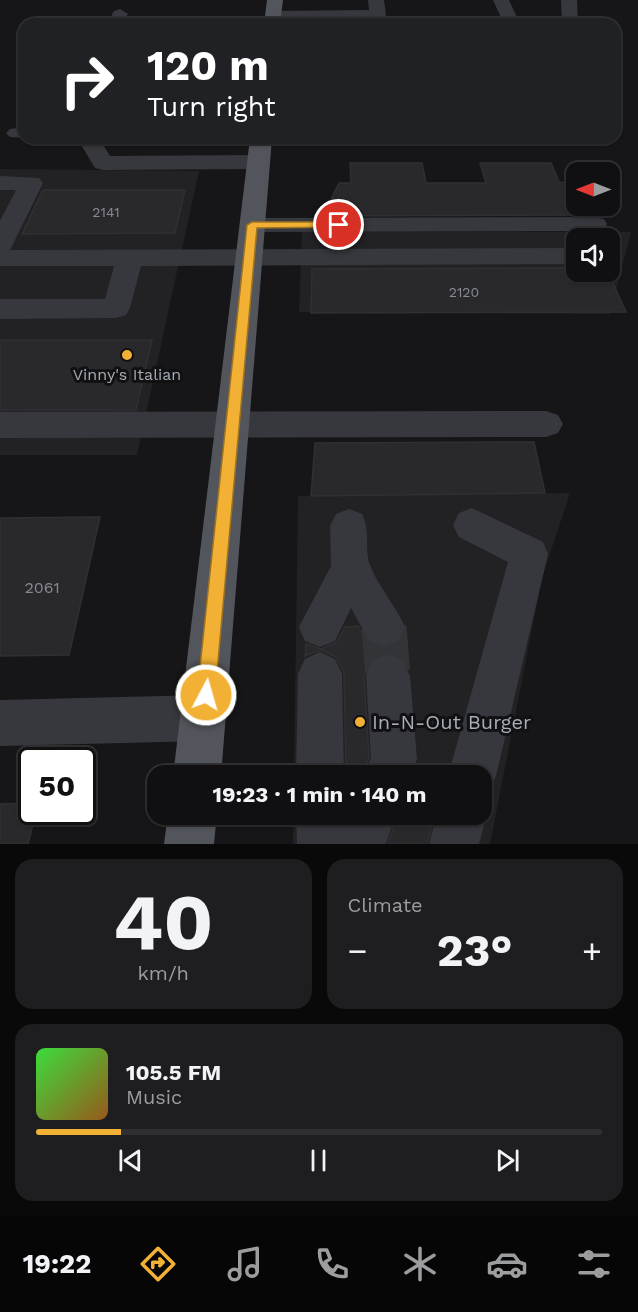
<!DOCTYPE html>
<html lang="en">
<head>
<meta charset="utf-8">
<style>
  :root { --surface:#101012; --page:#1e1e20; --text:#f1f3f6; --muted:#9c9d9f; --line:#303032; --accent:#f2b134 }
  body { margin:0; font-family:"Work Sans",sans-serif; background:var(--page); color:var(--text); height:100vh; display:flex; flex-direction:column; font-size:22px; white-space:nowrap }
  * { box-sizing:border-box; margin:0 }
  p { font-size:20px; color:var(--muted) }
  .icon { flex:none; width:33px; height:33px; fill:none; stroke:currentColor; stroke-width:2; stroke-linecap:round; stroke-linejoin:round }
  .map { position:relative; height:844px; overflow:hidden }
  .side { display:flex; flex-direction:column; gap:15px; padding:15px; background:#09090a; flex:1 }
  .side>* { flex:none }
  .banner { position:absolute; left:18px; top:18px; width:603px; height:126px; border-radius:18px; box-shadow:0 2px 4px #0004,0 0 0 2px var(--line); background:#202124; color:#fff; overflow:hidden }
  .needle { width:39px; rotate:270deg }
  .fabs { position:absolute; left:566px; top:162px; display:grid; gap:12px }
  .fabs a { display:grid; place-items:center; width:54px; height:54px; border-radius:12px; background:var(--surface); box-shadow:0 2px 4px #0004,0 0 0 2px var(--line); font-size:30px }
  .speed { position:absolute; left:18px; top:747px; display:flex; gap:12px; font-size:30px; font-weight:700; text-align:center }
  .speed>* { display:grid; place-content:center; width:78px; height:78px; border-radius:50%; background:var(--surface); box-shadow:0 2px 4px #0004,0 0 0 2px var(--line); line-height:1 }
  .speed .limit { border:3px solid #111; border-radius:9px; background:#fff; color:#111 }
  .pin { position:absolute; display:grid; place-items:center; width:51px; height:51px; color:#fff; margin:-26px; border:3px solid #fff; border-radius:50%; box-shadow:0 2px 6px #0007 }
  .me { position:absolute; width:66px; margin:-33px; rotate:6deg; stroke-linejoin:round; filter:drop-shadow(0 0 4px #0008) }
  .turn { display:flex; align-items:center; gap:21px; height:126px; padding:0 30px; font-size:27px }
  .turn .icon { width:78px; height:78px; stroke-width:2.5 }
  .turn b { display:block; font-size:42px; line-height:51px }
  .big { font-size:45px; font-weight:700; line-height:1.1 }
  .side .card { flex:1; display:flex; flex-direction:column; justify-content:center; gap:9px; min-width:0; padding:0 21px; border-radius:18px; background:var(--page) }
  .side .dial { align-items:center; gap:0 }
  .dial b { font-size:78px; line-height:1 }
  .song { display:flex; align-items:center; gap:18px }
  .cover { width:72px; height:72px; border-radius:9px; background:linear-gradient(135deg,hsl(120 70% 55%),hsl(30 70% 35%)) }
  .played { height:6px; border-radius:3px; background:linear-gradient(90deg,var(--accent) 15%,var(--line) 15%) }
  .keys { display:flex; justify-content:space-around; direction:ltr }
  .heat { display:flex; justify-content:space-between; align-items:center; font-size:33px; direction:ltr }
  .side .tiles { flex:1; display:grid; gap:15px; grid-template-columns:1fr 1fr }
  .card:last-child { grid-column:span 2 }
  .trip { position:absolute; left:147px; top:765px; width:345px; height:60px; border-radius:18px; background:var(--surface); box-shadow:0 2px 4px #0004,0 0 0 2px var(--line); font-weight:700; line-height:60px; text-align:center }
  .dock { display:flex; height:96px; justify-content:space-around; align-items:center; background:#060607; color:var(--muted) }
  .dock .icon { width:42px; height:42px }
  .dock .current { color:var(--accent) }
  .dock b { font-size:27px; color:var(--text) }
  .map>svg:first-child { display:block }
  .built { fill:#222225; fill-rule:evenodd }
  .building { fill:#29292c; stroke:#303034; stroke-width:1.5 }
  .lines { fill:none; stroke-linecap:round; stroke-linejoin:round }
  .minor-tunnel { stroke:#333438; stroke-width:45; stroke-dasharray:45 22; stroke-linecap:butt }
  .minor { fill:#37383d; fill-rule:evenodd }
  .major { fill:#53555c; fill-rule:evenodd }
  .route { fill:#f2b134; stroke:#9d7322; stroke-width:1.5 }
  .poi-dot { fill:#f2b134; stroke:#111113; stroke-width:2 }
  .labels { text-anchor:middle; stroke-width:6; stroke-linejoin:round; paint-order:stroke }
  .number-label { font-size:14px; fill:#888b94 }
  .poi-label { font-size:16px; fill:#a8adb8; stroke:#111113 }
  .near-number-label { font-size:16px; fill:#888b94 }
  .near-poi-label { font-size:20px; fill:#a8adb8; stroke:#111113; text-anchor:start }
</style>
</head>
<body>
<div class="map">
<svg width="638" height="844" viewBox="0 0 638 844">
  <rect width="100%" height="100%" fill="#161618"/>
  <!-- built -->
  <g class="built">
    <path d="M0,169l199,2 -62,284h-137z"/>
    <path d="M302,232h329l-21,82 -311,-2zM576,238h33v34h-33z"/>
    <path d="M570,493l-28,85 -52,266h-197v-29l189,-1v-38l-188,-1 4,-279z"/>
  </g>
  <!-- building -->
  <g class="building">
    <path d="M350,163h72l4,20h60l-6,-20h71l8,19 17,3v30l-253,1 16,-33h12z"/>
    <path d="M43,190h142l-10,43 -153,1z"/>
    <path d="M576,268v4h32l18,40 -315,1 1,-44z"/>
    <path d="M0,340h152l-16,70h-136z"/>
    <path d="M534,442l11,51 -234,3 4,-53z"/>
    <path d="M100,517l-31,138 -69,1v-138z"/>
    <path d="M358,626l9,16 16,7 17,-6 5,-10 3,33 -4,-7 -15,-7 -18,8 -7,16 5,82 -5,11h-18l-2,-96 -8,-16 -15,-7 -16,6 1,-12 15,5 16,-7 8,-15z"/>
    <path d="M32,803v9h4l-8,32h-28v-40z"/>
    <path d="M398,814h37l-8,30h-39z"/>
  </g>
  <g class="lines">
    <!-- minor-tunnel -->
    <path class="minor-tunnel" d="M384,627l4,49"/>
    <!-- minor -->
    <g class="minor">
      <path d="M368,0h16l2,15 -2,3 -111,3 -8,-5 8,-5 96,-1z"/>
      <path d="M493,0h16l11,24h-16z"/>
      <path d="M561,0h16l1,24h-16z"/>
      <path d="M120,9l8,5 -5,10h-16l7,-13z"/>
      <path d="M24,127v11h5l-19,-1 -4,-4 4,-4z"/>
      <path d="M77,138h22l11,18 149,-1 8,2 3,5 -3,5 -8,2 -156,1 -8,-2z"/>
      <path d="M0,176l39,2 4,5 -33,67 566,-2v16l-435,2 -11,42 -4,7 -10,3 -116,1v-20h105l9,-33h-114v-45l16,-31h-16z"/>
      <path d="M595,217l9,2 3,5 -3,5 -9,2 -343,1 -9,-2 -3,-5 3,-5 9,-2z"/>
      <path d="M546,411l12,4 5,9 -5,9 -12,4 -546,1v-26z"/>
      <path d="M472,508l71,34 5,12 -52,222 -7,17 -7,3v-20h-34l60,-214 -49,-25 -6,-12 6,-12z"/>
      <path d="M349,509l13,5c9,18 2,35 8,51 7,20 26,41 35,62l-6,14 -15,6 -15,-6 -18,-33 -16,33 -15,6 -15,-6 -6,-14 32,-61 -1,-40 6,-12z"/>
      <path d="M320,652l15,7 7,15 2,102h-48l2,-102 7,-15z"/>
      <path d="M388,654l15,7 7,15 7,83 -6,17h-48l8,-18 -5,-82 7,-15z"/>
      <path d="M203,695l16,7 7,16 -7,16 -16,7 -203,5v-46z"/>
      <path d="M482,802l5,12 -8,30h-50l8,-30h45z"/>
      <path d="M296,814h50v5l1,-5h49l-10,30h-89z"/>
    </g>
    <!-- major -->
    <g class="major">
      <path d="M267,0h16l-3,24h-16z"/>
      <path d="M250,138h22l-51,638h-48z"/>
      <path d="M168,814h49l-3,30h-50z"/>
    </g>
  </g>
  <!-- route -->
  <path class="route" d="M339,222l5,3 -2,2 -85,1 -42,467 -3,6 -6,3 -7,-3 -2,-6 50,-470 5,-3z"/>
  <!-- markers -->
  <g class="poi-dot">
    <circle cx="127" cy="355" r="6"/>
    <circle cx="360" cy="722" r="6"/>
  </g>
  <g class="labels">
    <!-- number labels -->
    <g class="number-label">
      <text x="106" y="217">2141</text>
      <text x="464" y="297">2120</text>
    </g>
    <!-- poi labels -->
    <g class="poi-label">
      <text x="127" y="380">Vinny's Italian</text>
    </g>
    <!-- near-number labels -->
    <g class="near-number-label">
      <text x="42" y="593">2061</text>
    </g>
    <!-- near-poi labels -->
    <g class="near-poi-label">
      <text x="372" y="729">In-N-Out Burger</text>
    </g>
  </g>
</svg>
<div class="fabs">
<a><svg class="needle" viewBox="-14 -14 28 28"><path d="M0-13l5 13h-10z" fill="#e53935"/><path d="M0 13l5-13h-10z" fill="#9c9d9f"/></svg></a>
<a><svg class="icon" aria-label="sound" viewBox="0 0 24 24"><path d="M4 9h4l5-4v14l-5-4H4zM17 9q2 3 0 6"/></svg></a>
</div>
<div class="speed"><div class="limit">50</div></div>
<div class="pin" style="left:339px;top:225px;background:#d93025"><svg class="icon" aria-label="arrive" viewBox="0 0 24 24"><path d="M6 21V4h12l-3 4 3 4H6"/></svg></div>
<svg class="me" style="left:206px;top:695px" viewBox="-20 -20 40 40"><circle r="17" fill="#f2b134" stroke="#fff" stroke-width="3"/><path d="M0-11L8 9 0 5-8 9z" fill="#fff"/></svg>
<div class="trip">19:23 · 1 min · 140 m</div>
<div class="banner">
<div class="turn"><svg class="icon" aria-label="right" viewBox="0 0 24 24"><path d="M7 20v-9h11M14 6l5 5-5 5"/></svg><div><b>120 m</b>Turn right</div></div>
</div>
</div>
<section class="side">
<div class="tiles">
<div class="card dial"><b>40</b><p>km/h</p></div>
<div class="card"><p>Climate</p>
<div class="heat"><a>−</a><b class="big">23°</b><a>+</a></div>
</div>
<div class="card">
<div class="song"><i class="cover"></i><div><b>105.5 FM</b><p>Music</p></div></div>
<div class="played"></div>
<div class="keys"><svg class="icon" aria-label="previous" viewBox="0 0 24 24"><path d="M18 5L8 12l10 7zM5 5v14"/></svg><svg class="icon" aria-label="pause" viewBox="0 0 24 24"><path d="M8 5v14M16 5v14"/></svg><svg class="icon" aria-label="next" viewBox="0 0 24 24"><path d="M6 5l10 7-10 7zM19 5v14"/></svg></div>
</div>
</div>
</section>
<nav class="dock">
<b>19:22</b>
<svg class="icon current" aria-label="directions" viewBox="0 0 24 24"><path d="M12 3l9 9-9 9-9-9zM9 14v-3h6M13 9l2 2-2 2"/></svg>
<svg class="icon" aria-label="music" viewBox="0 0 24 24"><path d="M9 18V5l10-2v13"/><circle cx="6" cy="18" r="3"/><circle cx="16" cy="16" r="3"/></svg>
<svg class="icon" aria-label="phone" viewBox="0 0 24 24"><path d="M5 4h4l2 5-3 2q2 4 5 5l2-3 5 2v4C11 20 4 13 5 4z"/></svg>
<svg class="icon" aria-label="climate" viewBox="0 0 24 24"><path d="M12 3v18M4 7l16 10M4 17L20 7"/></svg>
<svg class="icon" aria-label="car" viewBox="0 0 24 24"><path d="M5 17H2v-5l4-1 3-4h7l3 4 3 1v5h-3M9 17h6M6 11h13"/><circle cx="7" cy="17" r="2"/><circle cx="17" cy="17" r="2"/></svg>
<svg class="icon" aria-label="filters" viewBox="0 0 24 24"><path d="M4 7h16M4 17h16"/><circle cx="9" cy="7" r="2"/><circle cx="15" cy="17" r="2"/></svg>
</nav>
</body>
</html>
